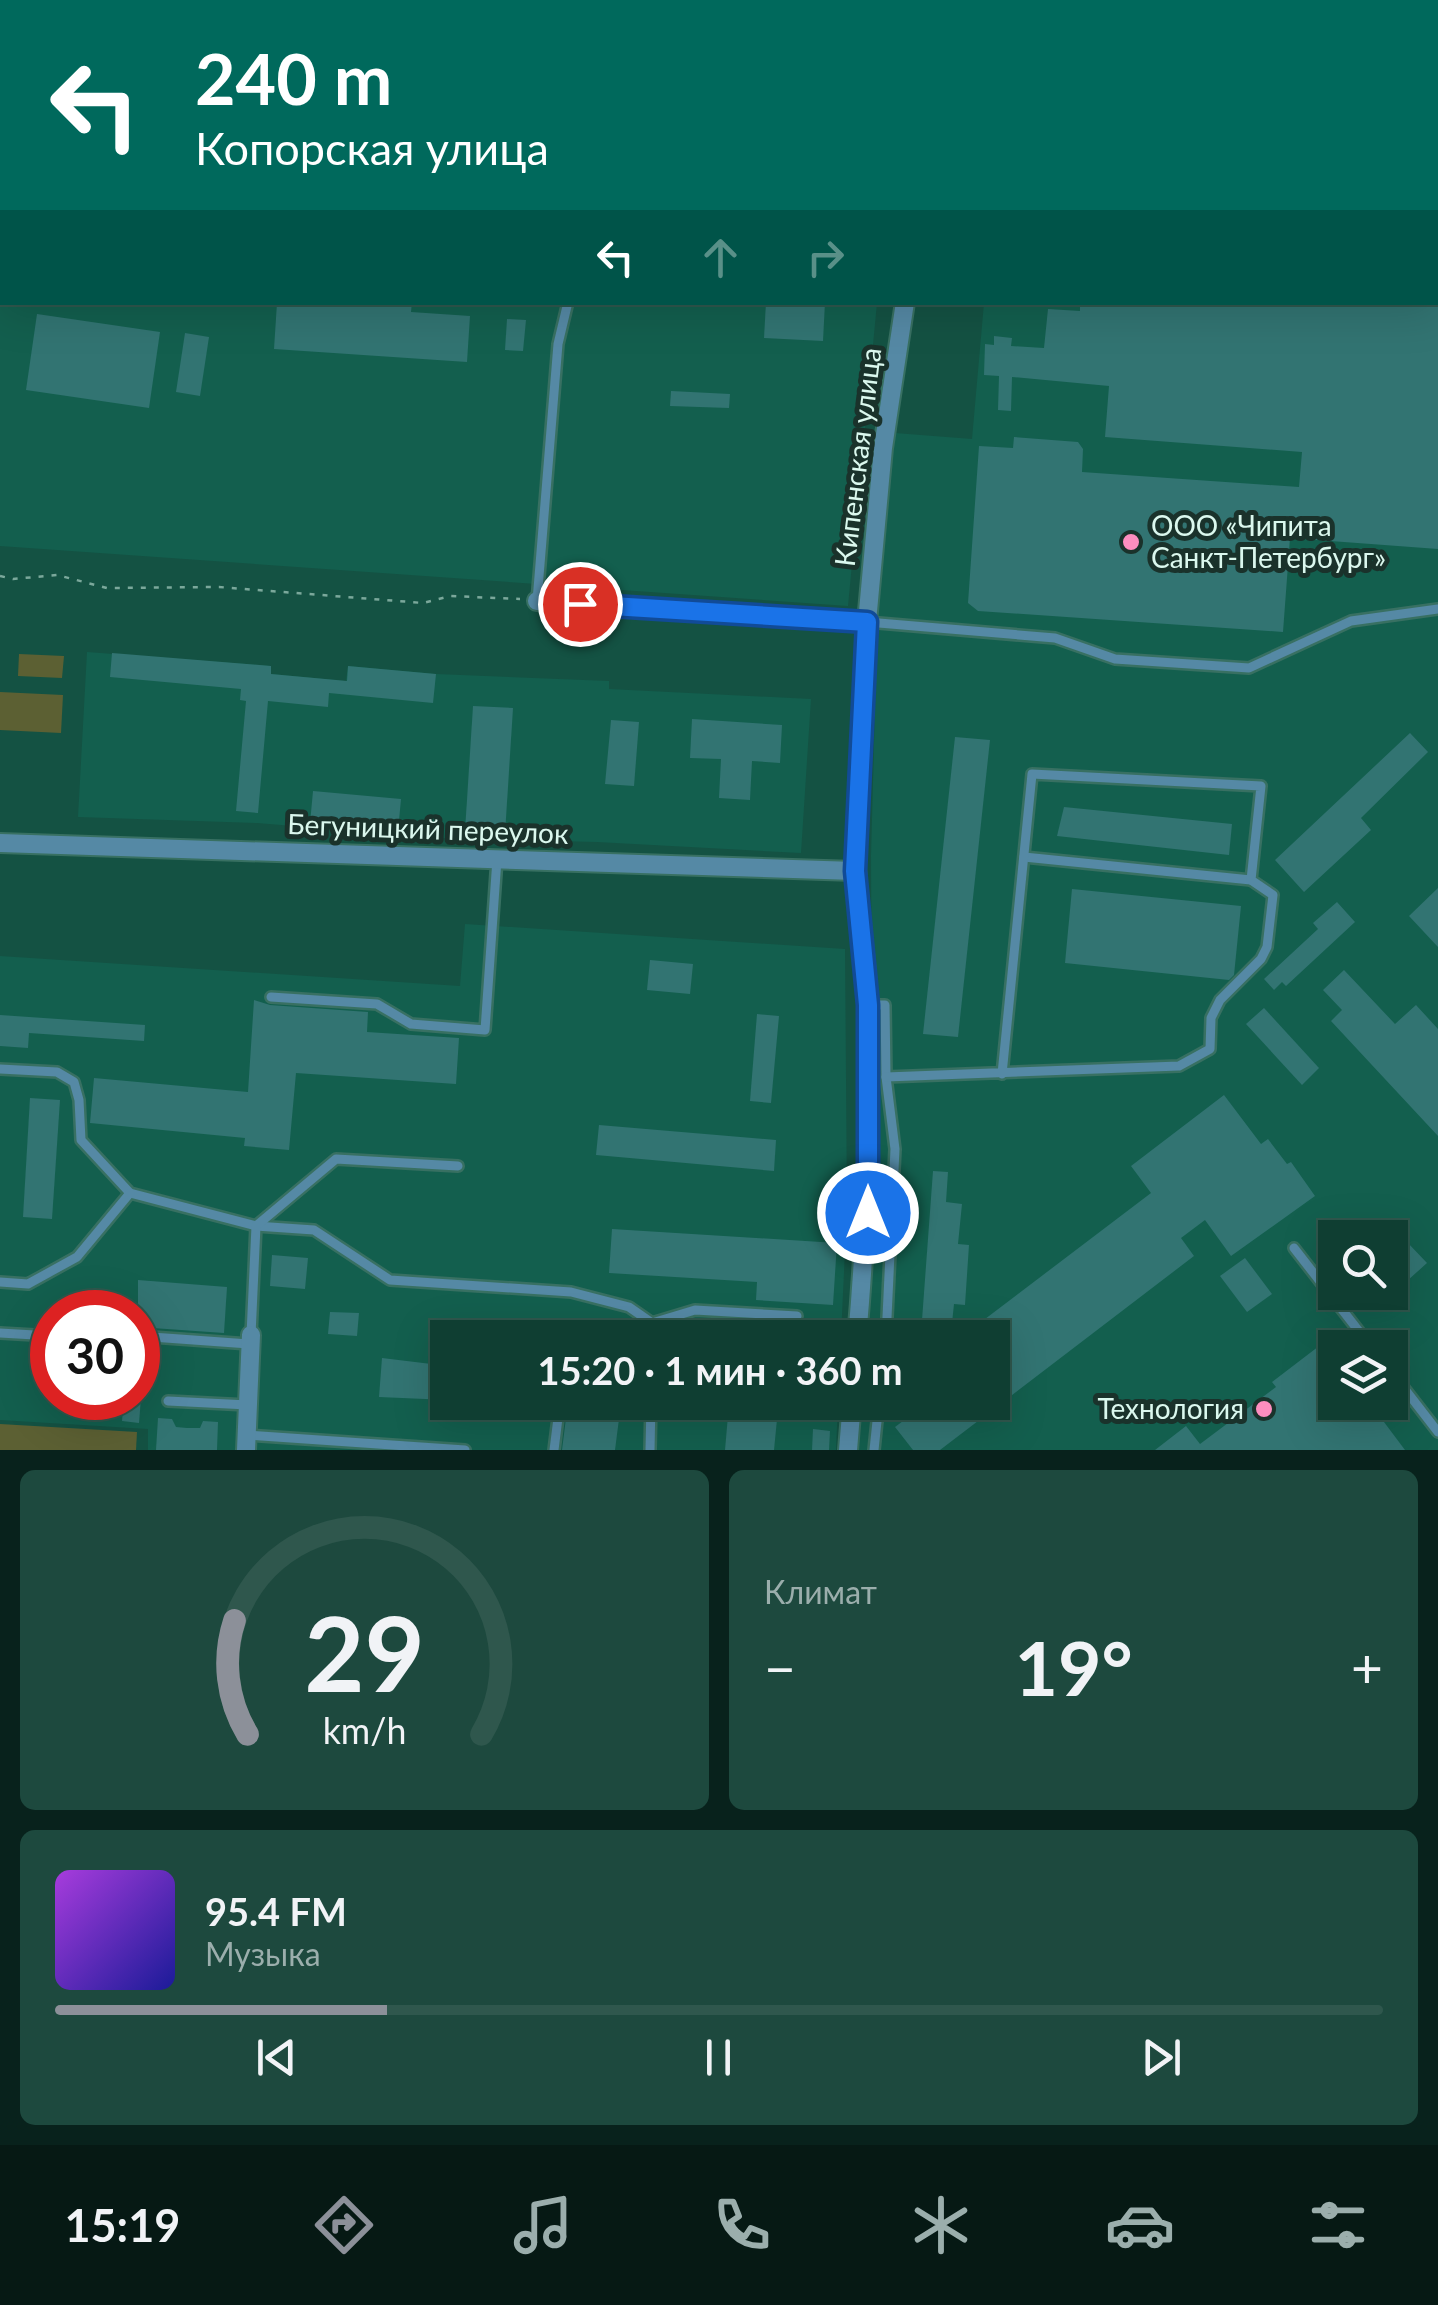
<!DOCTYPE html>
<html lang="ru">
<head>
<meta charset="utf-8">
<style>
  :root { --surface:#0f3e32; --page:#1d493e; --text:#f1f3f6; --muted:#9baeac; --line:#2f574d; --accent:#8c9099 }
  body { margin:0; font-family:Lato,sans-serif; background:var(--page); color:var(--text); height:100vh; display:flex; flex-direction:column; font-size:38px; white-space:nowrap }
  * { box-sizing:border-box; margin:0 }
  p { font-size:32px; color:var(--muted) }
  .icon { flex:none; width:55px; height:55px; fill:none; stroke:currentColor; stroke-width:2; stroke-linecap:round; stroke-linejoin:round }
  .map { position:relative; height:1450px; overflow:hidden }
  .details { display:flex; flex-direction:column; gap:20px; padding:20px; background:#08221c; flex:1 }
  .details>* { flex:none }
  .banner { position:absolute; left:0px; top:0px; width:1440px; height:305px; box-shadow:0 10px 40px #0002,0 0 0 2px var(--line); background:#00695c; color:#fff; overflow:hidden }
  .fabs { position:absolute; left:1318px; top:1220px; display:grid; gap:20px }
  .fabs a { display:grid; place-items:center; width:90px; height:90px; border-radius:0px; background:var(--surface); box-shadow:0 10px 40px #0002,0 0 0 2px var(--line); font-size:50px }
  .speed { position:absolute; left:30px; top:1290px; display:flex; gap:20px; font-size:50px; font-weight:700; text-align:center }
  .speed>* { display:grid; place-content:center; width:130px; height:130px; border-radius:50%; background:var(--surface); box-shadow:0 10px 40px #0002,0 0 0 2px var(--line); line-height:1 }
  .speed .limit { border:15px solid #d22; background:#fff; color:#111 }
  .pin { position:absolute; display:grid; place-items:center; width:85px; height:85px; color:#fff; margin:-42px; border:5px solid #fff; border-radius:50%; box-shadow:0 2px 10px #0007 }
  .me { position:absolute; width:110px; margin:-55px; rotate:0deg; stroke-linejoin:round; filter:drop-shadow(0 0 8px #0008) }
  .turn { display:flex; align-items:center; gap:35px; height:210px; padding:0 30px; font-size:45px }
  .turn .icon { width:130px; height:130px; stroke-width:2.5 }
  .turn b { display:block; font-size:70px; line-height:85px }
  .lanes { display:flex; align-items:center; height:95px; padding:0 30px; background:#0003; justify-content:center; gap:50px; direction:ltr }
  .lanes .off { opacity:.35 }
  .big { font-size:75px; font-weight:700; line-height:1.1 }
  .details .widget { flex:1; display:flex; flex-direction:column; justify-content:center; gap:15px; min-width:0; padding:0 35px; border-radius:15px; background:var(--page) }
  .details .dial { align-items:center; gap:0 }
  .dial svg { height:260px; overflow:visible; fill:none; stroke:var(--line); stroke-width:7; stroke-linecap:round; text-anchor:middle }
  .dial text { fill:var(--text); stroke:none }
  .song { display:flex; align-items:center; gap:30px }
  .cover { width:120px; height:120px; border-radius:15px; background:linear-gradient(135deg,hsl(280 70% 55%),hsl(240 70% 35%)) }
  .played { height:10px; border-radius:5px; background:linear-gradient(90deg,var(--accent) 25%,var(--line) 25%) }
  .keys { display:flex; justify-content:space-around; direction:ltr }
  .heat { display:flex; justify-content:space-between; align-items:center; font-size:55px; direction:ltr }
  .details .tiles { flex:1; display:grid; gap:20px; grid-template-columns:1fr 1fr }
  .widget:last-child { grid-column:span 2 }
  .trip { position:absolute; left:430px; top:1320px; width:580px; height:100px; border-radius:0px; background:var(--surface); box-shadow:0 10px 40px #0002,0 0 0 2px var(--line); font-weight:700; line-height:100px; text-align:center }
  .menu { display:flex; height:160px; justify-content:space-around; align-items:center; background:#061914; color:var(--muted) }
  .menu .icon { width:70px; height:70px }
  .menu .on { color:var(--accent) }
  .menu b { font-size:45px; color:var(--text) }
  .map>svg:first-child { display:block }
  .built { fill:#135f4e; fill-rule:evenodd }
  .green { fill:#5c6033 }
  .building { fill:#327472 }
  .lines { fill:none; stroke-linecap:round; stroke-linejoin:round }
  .service-casing { stroke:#387062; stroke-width:14 }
  .minor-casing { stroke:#387062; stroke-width:22 }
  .trunk-casing { stroke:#387062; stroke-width:32 }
  .path { stroke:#7ba89b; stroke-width:2.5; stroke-dasharray:5 8; stroke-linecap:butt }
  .service { stroke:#5589a5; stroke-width:9 }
  .minor { stroke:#5589a5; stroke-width:18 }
  .trunk { stroke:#8dd0f5; stroke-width:28 }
  .route-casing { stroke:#114b97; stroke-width:25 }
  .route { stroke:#1a73e8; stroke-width:18 }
  .poi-dot { fill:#fd8ebf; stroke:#1a322b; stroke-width:4 }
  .labels { text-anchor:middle; stroke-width:10; stroke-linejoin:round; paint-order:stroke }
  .street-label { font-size:28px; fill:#dbf8ee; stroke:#1a322b }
  .poi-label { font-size:28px; fill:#dbf8ee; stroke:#1a322b; text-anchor:start }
</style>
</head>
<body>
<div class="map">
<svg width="1438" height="1450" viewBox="0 0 1438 1450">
  <rect width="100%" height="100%" fill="#145243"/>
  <!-- built -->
  <g class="built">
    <path d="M0,0h483l-481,2v300l875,1 -29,303 -848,-60z"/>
    <path d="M689,0h216v2z"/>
    <path d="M1438,187v1263h-583l5,-47 132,-1v-64l-126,-1 7,-66 -2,-415 7,-260 17,-163 77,6 12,-136 454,-1zM1335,1238h55v54h-55zM1335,1348h55v54h-55z"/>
    <path d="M87,652l184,14v8l75,7 2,-15 88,8 173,7v8l202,10 -10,154 -204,-11 -158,-4 -182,-15 -179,-6z"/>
    <path d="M465,924l380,25 2,257 -6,131 -393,1v64l390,1 -2,47h-688v-21l-148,-9v-464l460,30zM52,1312h86v86h-86z"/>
  </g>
  <!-- green -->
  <g class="green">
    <path d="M19,654l45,2 -2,22 -44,-2z"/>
    <path d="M0,692l63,3 -2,38 -61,-3z"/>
    <path d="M0,1424l137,8 -1,18h-136z"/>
  </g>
  <!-- building -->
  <g class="building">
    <path d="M337,302h75l-1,10 59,4 -3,46 -193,-13 3,-46 59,4z"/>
    <path d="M766,302h59l-2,39 -59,-3z"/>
    <path d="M1080,302h308l50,4v243l-148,-11 -7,94 -305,-21 -10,-8 11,-157 34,2 1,-11 64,5 5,7 -1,23 217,15 3,-35 -197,-15 4,-51 -97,-9 -1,34 -13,-1 1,-34 -15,-1 1,-31 9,1v-9l18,2 -1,8 33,2 4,-39 32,2z"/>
    <path d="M37,314l123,18 -11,76 -123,-18z"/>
    <path d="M507,319l19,1 -3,31 -18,-1z"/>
    <path d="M185,333l24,4 -9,59 -24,-4z"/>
    <path d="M671,391l59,3 -1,14 -59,-2z"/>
    <path d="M112,653l159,13v8l76,7 1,-15 88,8 -3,29 -104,-10 -1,14 -60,-6 -10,112 -22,-2 10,-110 -6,-1 1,-11 -131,-12z"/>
    <path d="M473,706l40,2 -8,126 -40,-3z"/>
    <path d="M692,719l90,6 -2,38 -28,-2 -2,39 -31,-2 2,-39 -31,-1z"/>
    <path d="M611,720l28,2 -5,64 -29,-2z"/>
    <path d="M1410,733l18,19 -67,66 10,12 -67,62 -29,-32z"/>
    <path d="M955,737l35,3 -32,297 -35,-3z"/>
    <path d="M313,791l88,8 -3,32 -88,-8z"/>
    <path d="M1064,807l168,17 -3,31 -172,-19z"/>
    <path d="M1438,888v59l-29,-31z"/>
    <path d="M1072,889l169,17 -7,69 -5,5 -164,-17z"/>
    <path d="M1337,902l18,20 -69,64 -4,-4 -8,8 -10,-11 54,-50 -5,-6z"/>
    <path d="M650,960l43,4 -3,30 -43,-4z"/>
    <path d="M1344,970l51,54 21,-19 22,24v107l-107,-115 11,-11 -19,-20z"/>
    <path d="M254,1000l16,5 98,7 -1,20 92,6 -3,46 -160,-11 -7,77 -45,-4 1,-8 -155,-15 4,-45 154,14z"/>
    <path d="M1264,1008l55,60 -17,17 -56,-61z"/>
    <path d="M757,1014l22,2 -8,87 -21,-2z"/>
    <path d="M0,1015l145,10 -1,16 -115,-8 -1,15 -28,-2z"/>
    <path d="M1224,1095l37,49 7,-5 19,25 4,-2 24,34 -84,60 -26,-36 -24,18 13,18 -254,194h-27l-18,-23 16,-12 -10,-13h91v-64h-32l191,-145 -20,-27z"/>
    <path d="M30,1098l30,2 -8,119 -29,-2z"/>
    <path d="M599,1125l177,15 -2,31 -178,-16z"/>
    <path d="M933,1171l15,1 -2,30 16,2 -4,40 11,1 -4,60 -11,-1 -2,19 -30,-3z"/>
    <path d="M1387,1221l40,42 -20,18 -17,-18v-25h-20z"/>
    <path d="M612,1229l225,14 -4,62 -77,-5 1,-18 -148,-9z"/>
    <path d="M272,1255l36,3 -3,31 -35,-3z"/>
    <path d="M1245,1258l27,36 -25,18 -27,-36z"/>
    <path d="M138,1280l89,7 -3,46 -86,-6z"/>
    <path d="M330,1312l29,1 -2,23 -29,-2z"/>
    <path d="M1323,1343l12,15v44h34l36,48h-250l31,-24 14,18 76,-57 -4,-5z"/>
    <path d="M382,1358l66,8v34l-69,-3z"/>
    <path d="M124,1398h17l-2,25 -17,-2z"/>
    <path d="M568,1402h16l-1,6 37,3 -5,39h-53z"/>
    <path d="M729,1404l49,5 -4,41h-49z"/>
    <path d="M158,1418l14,1 4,8 11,1h13l3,-7 15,1 -1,28h-61z"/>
    <path d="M813,1429l17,2 -1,19h-17z"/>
  </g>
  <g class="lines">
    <defs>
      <g id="service">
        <path d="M928,0l1,2"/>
        <path d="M347,2v-2"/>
        <path d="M0,123h2"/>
        <path d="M537,601l21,-257 10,-42"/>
        <path d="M867,622l188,16 60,21 134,9 102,-47 87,-12"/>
        <path d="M1024,857l227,23"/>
        <path d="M271,997l106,7 34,20 74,6 12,-171"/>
        <path d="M868,1005h17l1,72 9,72 -9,189"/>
        <path d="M0,1069l57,3 17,10 5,18 2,40 49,53 126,33 58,4 76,50 181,12 58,15 23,16v15"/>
        <path d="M886,1077l293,-11 31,-17 1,-31 9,-18 41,-41 6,-12 6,-52 -22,-15 10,-94 -229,-12 -30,300"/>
        <path d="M1294,1248l78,100"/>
        <path d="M0,1282l28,2 49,-27 53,-64"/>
        <path d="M652,1323l43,-13 102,6"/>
        <path d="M0,1333l52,3"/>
        <path d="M251,1335l5,-109 80,-67 122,7"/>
        <path d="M138,1336l111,8"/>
        <path d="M1390,1370l48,62"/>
        <path d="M168,1401l80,4"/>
        <path d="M247,1435l218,15"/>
        <path d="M554,1450l6,-48"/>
        <path d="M650,1450l1,-48"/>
        <path d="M874,1450l5,-48"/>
      </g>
      <g id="minor">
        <path d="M537,601l330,21"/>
        <path d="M0,843l855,28"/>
        <path d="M857,1338c10,-111 13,-219 11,-329 -1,-57 -14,-112 -12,-168l11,-219 16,-174 22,-146"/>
        <path d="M246,1450l5,-115"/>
        <path d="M848,1450l4,-48"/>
      </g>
      <g id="trunk">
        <path d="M1301,0l2,2"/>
        <path d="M1338,0l2,2"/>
        <path d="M1438,101v1"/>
      </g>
    </defs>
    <!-- service casing -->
    <use href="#service" class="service-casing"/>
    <!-- minor casing -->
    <use href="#minor" class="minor-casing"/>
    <!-- trunk casing -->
    <use href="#trunk" class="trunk-casing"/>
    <!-- path -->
    <g class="path">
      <path d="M1402,0l2,2"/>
      <path d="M0,576l13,3 44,-4 50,13 112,-1 204,16 27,-7 70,3"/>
    </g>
    <!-- service -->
    <use href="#service" class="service"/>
    <!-- minor -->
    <use href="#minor" class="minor"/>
    <!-- trunk -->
    <use href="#trunk" class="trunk"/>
  </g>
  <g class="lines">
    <defs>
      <path id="route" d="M580,604l287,18 -12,249 13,134v208"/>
    </defs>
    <!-- route casing -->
    <use href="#route" class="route-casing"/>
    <!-- route -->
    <use href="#route" class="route"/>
  </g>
  <!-- markers -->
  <g class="poi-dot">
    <circle cx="1131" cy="542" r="10"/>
    <circle cx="1264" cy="1409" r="10"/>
  </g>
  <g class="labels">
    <!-- street labels -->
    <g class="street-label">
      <text transform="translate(858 457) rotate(-83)" y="10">Кипенская улица</text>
      <text transform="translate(428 829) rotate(2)" y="10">Бегуницкий переулок</text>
    </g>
    <!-- poi labels -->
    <g class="poi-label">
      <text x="1151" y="536">ООО «Чипита<tspan x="1151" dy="32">Санкт-Петербург»</tspan></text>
      <text x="1244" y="1419" text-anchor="end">Технология</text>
    </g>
  </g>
</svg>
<div class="fabs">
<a><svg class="icon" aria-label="search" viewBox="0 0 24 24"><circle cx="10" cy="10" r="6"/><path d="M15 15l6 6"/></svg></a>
<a><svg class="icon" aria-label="layers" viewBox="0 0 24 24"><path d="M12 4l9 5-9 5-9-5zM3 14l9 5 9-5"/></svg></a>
</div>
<div class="speed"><div class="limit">30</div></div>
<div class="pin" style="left:580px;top:604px;background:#d93025"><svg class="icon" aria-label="arrive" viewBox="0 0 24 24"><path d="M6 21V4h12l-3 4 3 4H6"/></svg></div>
<svg class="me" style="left:868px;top:1213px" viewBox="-20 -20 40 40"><circle r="17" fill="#1a73e8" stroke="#fff" stroke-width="3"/><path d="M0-11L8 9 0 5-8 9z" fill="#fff"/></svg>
<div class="trip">15:20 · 1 мин · 360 m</div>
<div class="banner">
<div class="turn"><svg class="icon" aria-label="left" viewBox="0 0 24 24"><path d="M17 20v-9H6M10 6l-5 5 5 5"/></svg><div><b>240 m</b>Копорская улица</div></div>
<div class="lanes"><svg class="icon" aria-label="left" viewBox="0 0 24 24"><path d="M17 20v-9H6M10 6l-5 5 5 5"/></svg><svg class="icon off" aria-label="ahead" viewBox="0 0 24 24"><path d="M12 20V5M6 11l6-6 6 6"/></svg><svg class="icon off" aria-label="right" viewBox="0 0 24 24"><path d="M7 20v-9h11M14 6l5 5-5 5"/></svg></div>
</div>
</div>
<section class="details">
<div class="tiles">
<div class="widget dial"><svg viewBox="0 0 100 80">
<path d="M14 69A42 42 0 1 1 86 69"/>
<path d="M14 69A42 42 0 0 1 10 34" stroke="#8c9099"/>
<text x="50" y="56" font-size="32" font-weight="700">29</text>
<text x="50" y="72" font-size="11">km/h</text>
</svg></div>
<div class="widget"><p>Климат</p>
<div class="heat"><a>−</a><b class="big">19°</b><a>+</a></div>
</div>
<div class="widget">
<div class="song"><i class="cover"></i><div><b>95.4 FM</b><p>Музыка</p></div></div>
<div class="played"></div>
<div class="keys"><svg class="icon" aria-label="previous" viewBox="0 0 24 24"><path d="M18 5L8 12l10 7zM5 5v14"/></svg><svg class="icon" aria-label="pause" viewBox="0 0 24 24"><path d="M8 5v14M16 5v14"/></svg><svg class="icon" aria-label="next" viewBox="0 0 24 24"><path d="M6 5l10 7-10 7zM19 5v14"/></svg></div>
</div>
</div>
</section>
<nav class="menu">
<b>15:19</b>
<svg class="icon on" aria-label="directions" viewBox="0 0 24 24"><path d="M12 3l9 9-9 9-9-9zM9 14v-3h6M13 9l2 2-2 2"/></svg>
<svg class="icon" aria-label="music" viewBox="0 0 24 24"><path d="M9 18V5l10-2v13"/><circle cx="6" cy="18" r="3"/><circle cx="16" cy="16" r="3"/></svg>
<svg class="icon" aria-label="phone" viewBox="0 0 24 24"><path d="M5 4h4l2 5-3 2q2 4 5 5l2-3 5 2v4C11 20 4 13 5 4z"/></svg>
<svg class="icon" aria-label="climate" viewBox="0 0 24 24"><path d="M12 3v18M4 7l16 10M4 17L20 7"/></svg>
<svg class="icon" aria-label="car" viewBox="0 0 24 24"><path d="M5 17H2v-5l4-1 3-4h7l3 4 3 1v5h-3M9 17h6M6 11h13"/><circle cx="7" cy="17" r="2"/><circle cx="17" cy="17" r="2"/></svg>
<svg class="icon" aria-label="filters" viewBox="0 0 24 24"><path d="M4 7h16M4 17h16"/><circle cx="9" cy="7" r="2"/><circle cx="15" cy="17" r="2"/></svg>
</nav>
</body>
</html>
